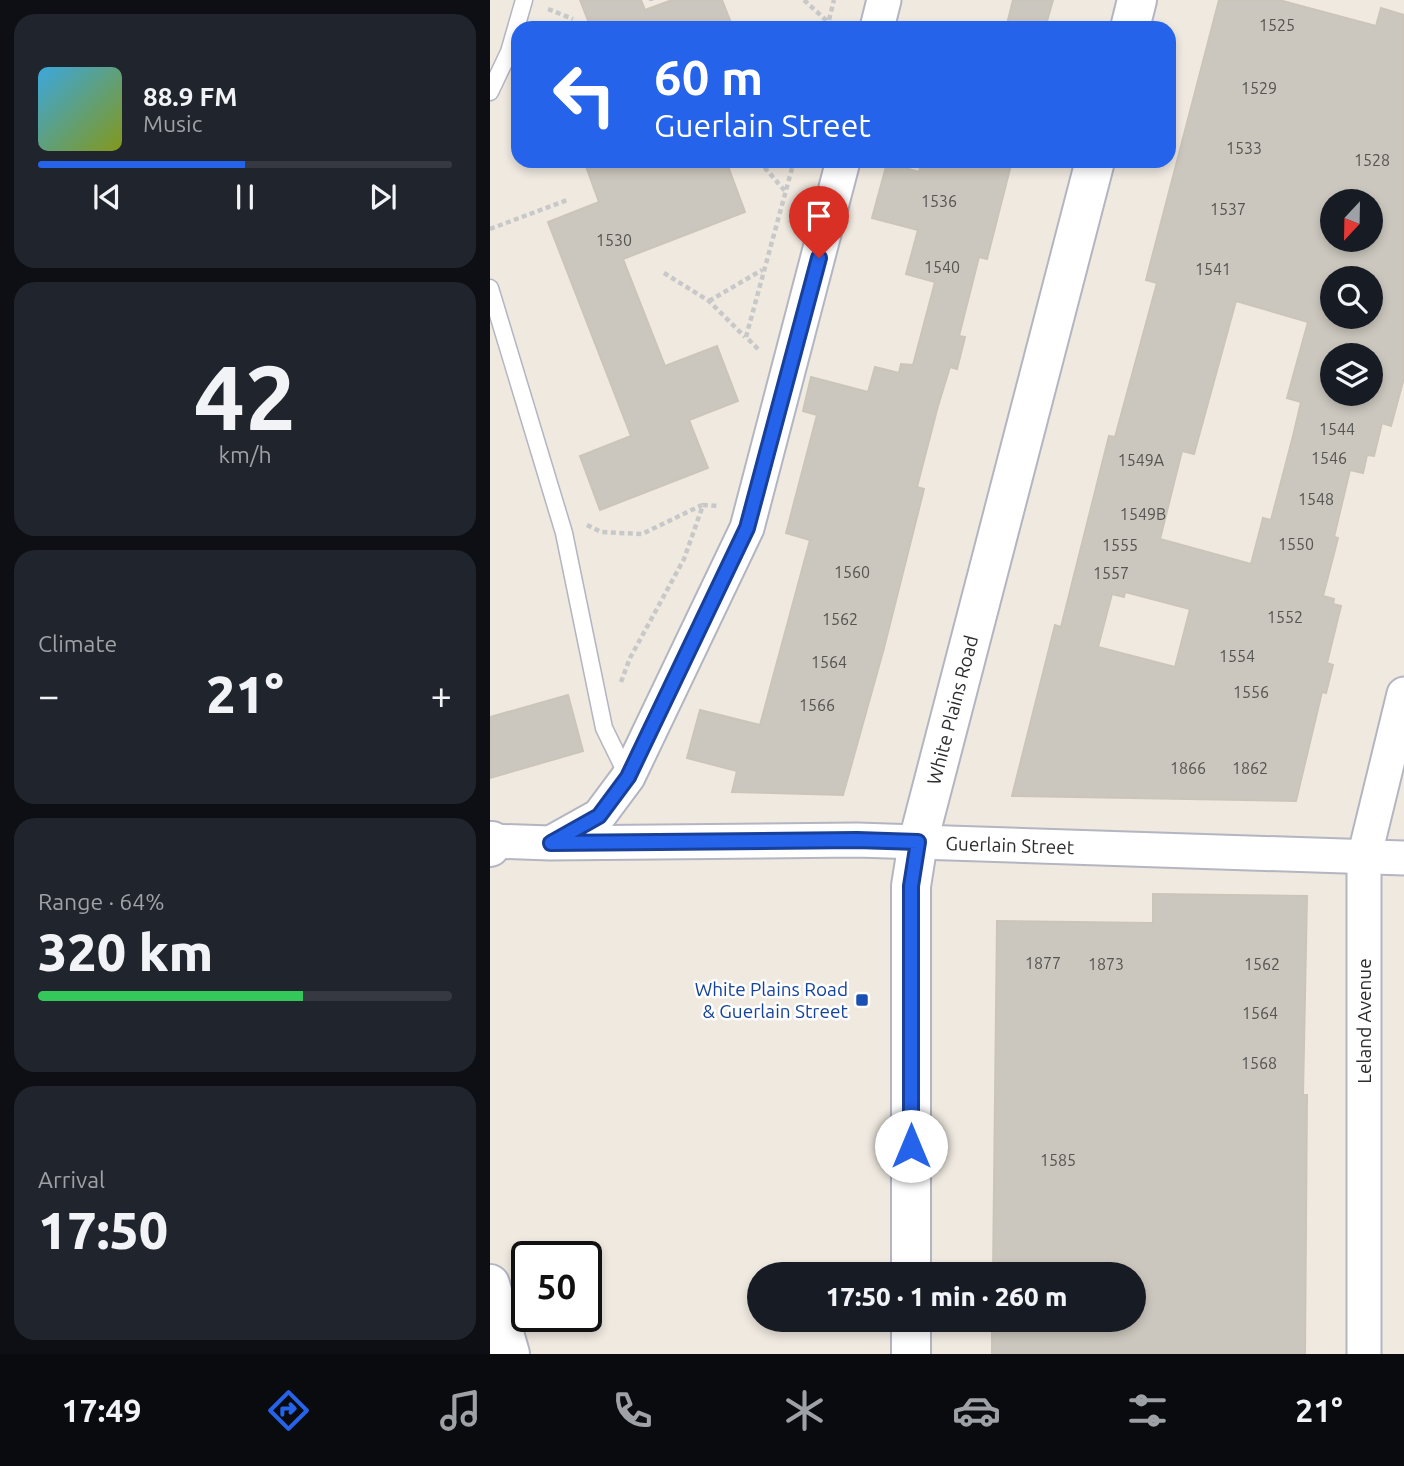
<!DOCTYPE html>
<html lang="en">
<head>
<meta charset="utf-8">
<style>
  :root { --surface:#171b24; --page:#20242c; --text:#f1f3f6; --muted:#9ea1a6; --line:#363941; --accent:#2563eb }
  body { margin:0; font-family:Ubuntu,sans-serif; background:var(--page); color:var(--text); height:100vh; display:flex; flex-direction:column; font-size:26px; white-space:nowrap }
  * { box-sizing:border-box; margin:0 }
  p { font-size:23px; color:var(--muted) }
  .icon { flex:none; width:38px; height:38px; fill:none; stroke:currentColor; stroke-width:2; stroke-linecap:round; stroke-linejoin:round }
  .map { position:relative; flex:1; overflow:hidden }
  .side { display:flex; flex-direction:column; gap:14px; padding:14px; background:#0d0f14; width:490px }
  .side>* { flex:none }
  .hud { position:absolute; left:21px; top:21px; width:665px; height:147px; border-radius:21px; box-shadow:0 4px 10px #0003; background:#2563eb; color:#fff; overflow:hidden }
  .needle { width:46px; rotate:202deg }
  .buttons { position:absolute; left:830px; top:189px; display:grid; gap:14px }
  .buttons a { display:grid; place-items:center; width:63px; height:63px; border-radius:50%; background:var(--surface); box-shadow:0 4px 10px #0003; font-size:35px }
  .speed { position:absolute; left:21px; top:1241px; display:flex; gap:14px; font-size:35px; font-weight:700; text-align:center }
  .speed>* { display:grid; place-content:center; width:91px; height:91px; border-radius:50%; background:var(--surface); box-shadow:0 4px 10px #0003; line-height:1 }
  .speed .limit { border:4px solid #111; border-radius:10px; background:#fff; color:#111 }
  .pin { position:absolute; display:grid; place-items:center; width:60px; height:60px; color:#fff; margin:-72px -30px; border-radius:50% 50% 50% 0; rotate:-45deg; box-shadow:0 0 7px #0007 }
  .pin .icon { rotate:45deg }
  .me { position:absolute; width:77px; margin:-38px; rotate:0deg; stroke-linejoin:round; filter:drop-shadow(0 0 5px #0008) }
  .turn { display:flex; align-items:center; gap:24px; height:147px; padding:0 28px; font-size:32px }
  .turn .icon { width:91px; height:91px; stroke-width:2.5 }
  .turn b { display:block; font-size:49px; line-height:60px }
  .big { font-size:52px; font-weight:800; line-height:1.1 }
  .side .card { flex:1; display:flex; flex-direction:column; justify-content:center; gap:10px; min-width:0; padding:0 24px; border-radius:21px; background:var(--page) }
  .side .dial { align-items:center; gap:0 }
  .dial b { font-size:91px; line-height:1 }
  .song { display:flex; align-items:center; gap:21px }
  .cover { width:84px; height:84px; border-radius:10px; background:linear-gradient(135deg,hsl(200 70% 55%),hsl(70 70% 35%)) }
  .played { height:7px; border-radius:4px; background:linear-gradient(90deg,var(--accent) 50%,var(--line) 50%) }
  .keys { display:flex; justify-content:space-around; direction:ltr }
  .heat { display:flex; justify-content:space-between; align-items:center; font-size:38px; direction:ltr }
  .charge { height:10px; border-radius:5px; background:linear-gradient(90deg,#34c759 64%,var(--line) 0) }
  .trip { position:absolute; left:257px; top:1262px; width:399px; height:70px; border-radius:35px; background:var(--surface); box-shadow:0 4px 10px #0003; font-weight:800; line-height:70px; text-align:center }
  .menu { display:flex; height:112px; justify-content:space-around; align-items:center; background:#090b0e; color:var(--muted) }
  .menu .icon { width:49px; height:49px }
  .menu .selected { color:var(--accent) }
  .menu b { font-size:32px; color:var(--text) }
  main { display:flex; flex:1; min-height:0 }
  .map>svg:first-child { display:block }
  .building { fill:#cbc7be; stroke:#cbc5b9; stroke-width:2; fill-rule:evenodd }
  .lines { fill:none; stroke-linecap:round; stroke-linejoin:round }
  .service-casing { stroke:#b3b5c1; stroke-width:19 }
  .minor-casing { stroke:#b3b5c1; stroke-width:37 }
  .tertiary-casing { stroke:#b3b5c1; stroke-width:42 }
  .secondary-casing { stroke:#b3b5c1; stroke-width:42 }
  .path { stroke:#c8c8c8; stroke-width:4.5; stroke-dasharray:5 3.5; stroke-linecap:butt }
  .service { stroke:#fff; stroke-width:16 }
  .minor { stroke:#fff; stroke-width:33 }
  .tertiary { stroke:#fff; stroke-width:38 }
  .secondary { stroke:#fff; stroke-width:38 }
  .route-casing { stroke:#184099; stroke-width:18 }
  .route { stroke:#2563eb; stroke-width:12 }
  .transit-dot { fill:#1a4fb4; stroke:#fff; stroke-width:2.5 }
  .labels { text-anchor:middle; stroke-width:5; stroke-linejoin:round; paint-order:stroke }
  .number-label { font-size:16px; fill:#545451 }
  .street-label { font-size:19px; fill:#2d2d2d; stroke:#fff }
  .transit-label { font-size:19px; fill:#164399; stroke:#fff; text-anchor:end }
</style>
</head>
<body>
<main>
<section class="side">
<div class="card">
<div class="song"><i class="cover"></i><div><b>88.9 FM</b><p>Music</p></div></div>
<div class="played"></div>
<div class="keys"><svg class="icon" aria-label="previous" viewBox="0 0 24 24"><path d="M18 5L8 12l10 7zM5 5v14"/></svg><svg class="icon" aria-label="pause" viewBox="0 0 24 24"><path d="M8 5v14M16 5v14"/></svg><svg class="icon" aria-label="next" viewBox="0 0 24 24"><path d="M6 5l10 7-10 7zM19 5v14"/></svg></div>
</div>
<div class="card dial"><b>42</b><p>km/h</p></div>
<div class="card"><p>Climate</p>
<div class="heat"><a>−</a><b class="big">21°</b><a>+</a></div>
</div>
<div class="card"><p>Range · 64%</p><b class="big">320 km</b><div class="charge"></div></div>
<div class="card"><p>Arrival</p><b class="big">17:50</b></div>
</section>
<div class="map">
<svg width="914" height="1354" viewBox="0 0 914 1354">
  <rect width="100%" height="100%" fill="#efe9e0"/>
  <!-- building -->
  <g class="building">
    <path d="M90,0h61l4,10 27,-10h50l11,28h-142z"/>
    <path d="M523,0h40l-8,28h-39z"/>
    <path d="M729,0h60l97,26 5,-18 23,7v363l-13,48 -9,-3 -8,33 -7,-1 -4,18 -13,-3 -16,67 4,1 -15,58 11,3 -1,5 8,2 -14,57 6,2 -7,28 -4,-1 -26,109 -284,-5 43,-171 6,2 48,-191 6,1 42,-154 -11,-3zM842,201h38v39h-38zM842,278h38v39h-38zM746,301l72,21 -21,76 14,4 -8,34 -22,84 -8,-2 -12,46 -91,-25 22,-88 12,3zM842,355h38v39h-38zM635,592l65,17 -15,58 -77,-20 14,-53 12,3z"/>
    <path d="M94,161h142l19,51 -122,47 42,107 52,-20 21,55 -49,19 19,48 -108,42 -20,-54 51,-20 -83,-214 51,-20z"/>
    <path d="M432,161h90l-25,98 -8,-2 -20,79 6,1 -8,32 -7,-2 -12,39 -21,81 7,2 -40,159 -41,147 -111,-3 5,-21 -50,-13 13,-48 60,15 50,-185 -24,-7 31,-118 -14,-4 8,-34 57,15 7,-25 24,6 2,-9 12,1 22,-83 -29,-8 12,-44 -46,-12 15,-55 32,9z"/>
    <path d="M78,695l15,56 -93,27v-61z"/>
    <path d="M663,894l154,2 -4,199h4l-2,259h-313v-34h142v-46h-141l4,-353 156,2z"/>
  </g>
  <g class="lines">
    <defs>
      <g id="service">
        <path d="M0,92l19,-40 15,-52"/>
        <path d="M0,288l74,245 40,195 23,47"/>
      </g>
      <g id="minor">
        <path d="M387,28l7,-28"/>
        <path d="M66,840l43,-24 29,-39 119,-249 96,-367"/>
        <path id="s1" d="M0,841l60,2 307,-3 547,18"/>
        <path d="M874,1354v-496l40,-164"/>
      </g>
      <g id="tertiary">
        <path d="M0,847l2,-6"/>
        <path d="M0,1284l20,70"/>
      </g>
      <g id="secondary">
        <path d="M640,28l7,-28"/>
        <path id="s2" d="M421,1274v-388l7,-44 177,-681"/>
        <path d="M421,1354v-34"/>
      </g>
    </defs>
    <!-- service casing -->
    <use href="#service" class="service-casing"/>
    <!-- minor casing -->
    <use href="#minor" class="minor-casing"/>
    <!-- tertiary casing -->
    <use href="#tertiary" class="tertiary-casing"/>
    <!-- secondary casing -->
    <use href="#secondary" class="secondary-casing"/>
    <!-- path -->
    <g class="path">
      <path d="M314,0l24,22"/>
      <path d="M161,1v-1"/>
      <path d="M58,9l25,10"/>
      <path d="M337,28l7,-28"/>
      <path d="M269,161l26,30"/>
      <path d="M0,229l77,-29"/>
      <path d="M174,273l45,28 36,36"/>
      <path d="M219,301l53,-31"/>
      <path d="M268,349l-12,-12 48,-176"/>
      <path d="M97,525l14,7 41,2 60,-29"/>
      <path d="M131,682l9,-24 54,-99 19,-54 16,1"/>
    </g>
    <!-- service -->
    <use href="#service" class="service"/>
    <!-- minor -->
    <use href="#minor" class="minor"/>
    <!-- tertiary -->
    <use href="#tertiary" class="tertiary"/>
    <!-- secondary -->
    <use href="#secondary" class="secondary"/>
  </g>
  <g class="lines">
    <defs>
      <path id="route" d="M329,258l-72,270 -119,249 -29,39 -48,27 306,-3 61,2 -7,44v260"/>
    </defs>
    <!-- route casing -->
    <use href="#route" class="route-casing"/>
    <!-- route -->
    <use href="#route" class="route"/>
  </g>
  <!-- markers -->
  <rect class="transit-dot" x="365" y="993" width="14" height="14" rx="3.5"/>
  <g class="labels">
    <!-- number labels -->
    <g class="number-label">
      <text x="787" y="31">1525</text>
      <text x="769" y="94">1529</text>
      <text x="754" y="154">1533</text>
      <text x="882" y="166">1528</text>
      <text x="449" y="207">1536</text>
      <text x="738" y="215">1537</text>
      <text x="124" y="246">1530</text>
      <text x="452" y="273">1540</text>
      <text x="723" y="275">1541</text>
      <text x="847" y="435">1544</text>
      <text x="839" y="464">1546</text>
      <text x="651" y="466">1549A</text>
      <text x="826" y="505">1548</text>
      <text x="653" y="520">1549B</text>
      <text x="806" y="550">1550</text>
      <text x="630" y="551">1555</text>
      <text x="362" y="578">1560</text>
      <text x="621" y="579">1557</text>
      <text x="795" y="623">1552</text>
      <text x="350" y="625">1562</text>
      <text x="747" y="662">1554</text>
      <text x="339" y="668">1564</text>
      <text x="761" y="698">1556</text>
      <text x="327" y="711">1566</text>
      <text x="698" y="774">1866</text>
      <text x="760" y="774">1862</text>
      <text x="553" y="969">1877</text>
      <text x="616" y="970">1873</text>
      <text x="772" y="970">1562</text>
      <text x="770" y="1019">1564</text>
      <text x="769" y="1069">1568</text>
      <text x="568" y="1166">1585</text>
    </g>
    <!-- street labels -->
    <g class="street-label">
      <text dy="7" stroke="none"><textPath href="#s2" startOffset="569">White Plains Road</textPath></text>
      <text dy="7" stroke="none"><textPath href="#s1" startOffset="520">Guerlain Street</textPath></text>
      <text transform="translate(874 1021) rotate(-90)" y="7">Leland Avenue</text>
    </g>
    <!-- transit labels -->
    <g class="transit-label">
      <text x="358" y="996">White Plains Road<tspan x="358" dy="22">&amp; Guerlain Street</tspan></text>
    </g>
  </g>
</svg>
<div class="buttons">
<a><svg class="needle" viewBox="-14 -14 28 28"><path d="M0-13l5 13h-10z" fill="#e53935"/><path d="M0 13l5-13h-10z" fill="#9ea1a6"/></svg></a>
<a><svg class="icon" aria-label="search" viewBox="0 0 24 24"><circle cx="10" cy="10" r="6"/><path d="M15 15l6 6"/></svg></a>
<a><svg class="icon" aria-label="layers" viewBox="0 0 24 24"><path d="M12 4l9 5-9 5-9-5zM3 14l9 5 9-5"/></svg></a>
</div>
<div class="speed"><div class="limit">50</div></div>
<div class="pin" style="left:329px;top:258px;background:#d93025"><svg class="icon" aria-label="arrive" viewBox="0 0 24 24"><path d="M6 21V4h12l-3 4 3 4H6"/></svg></div>
<svg class="me" style="left:421px;top:1146px" viewBox="-20 -20 40 40"><circle r="19" fill="#fff"/><path d="M0-13L10 11 0 6-10 11z" fill="#2563eb"/></svg>
<div class="trip">17:50 · 1 min · 260 m</div>
<div class="hud">
<div class="turn"><svg class="icon" aria-label="left" viewBox="0 0 24 24"><path d="M17 20v-9H6M10 6l-5 5 5 5"/></svg><div><b>60 m</b>Guerlain Street</div></div>
</div>
</div>
</main>
<nav class="menu">
<b>17:49</b>
<svg class="icon selected" aria-label="directions" viewBox="0 0 24 24"><path d="M12 3l9 9-9 9-9-9zM9 14v-3h6M13 9l2 2-2 2"/></svg>
<svg class="icon" aria-label="music" viewBox="0 0 24 24"><path d="M9 18V5l10-2v13"/><circle cx="6" cy="18" r="3"/><circle cx="16" cy="16" r="3"/></svg>
<svg class="icon" aria-label="phone" viewBox="0 0 24 24"><path d="M5 4h4l2 5-3 2q2 4 5 5l2-3 5 2v4C11 20 4 13 5 4z"/></svg>
<svg class="icon" aria-label="climate" viewBox="0 0 24 24"><path d="M12 3v18M4 7l16 10M4 17L20 7"/></svg>
<svg class="icon" aria-label="car" viewBox="0 0 24 24"><path d="M5 17H2v-5l4-1 3-4h7l3 4 3 1v5h-3M9 17h6M6 11h13"/><circle cx="7" cy="17" r="2"/><circle cx="17" cy="17" r="2"/></svg>
<svg class="icon" aria-label="filters" viewBox="0 0 24 24"><path d="M4 7h16M4 17h16"/><circle cx="9" cy="7" r="2"/><circle cx="15" cy="17" r="2"/></svg>
<b>21°</b>
</nav>
</body>
</html>
